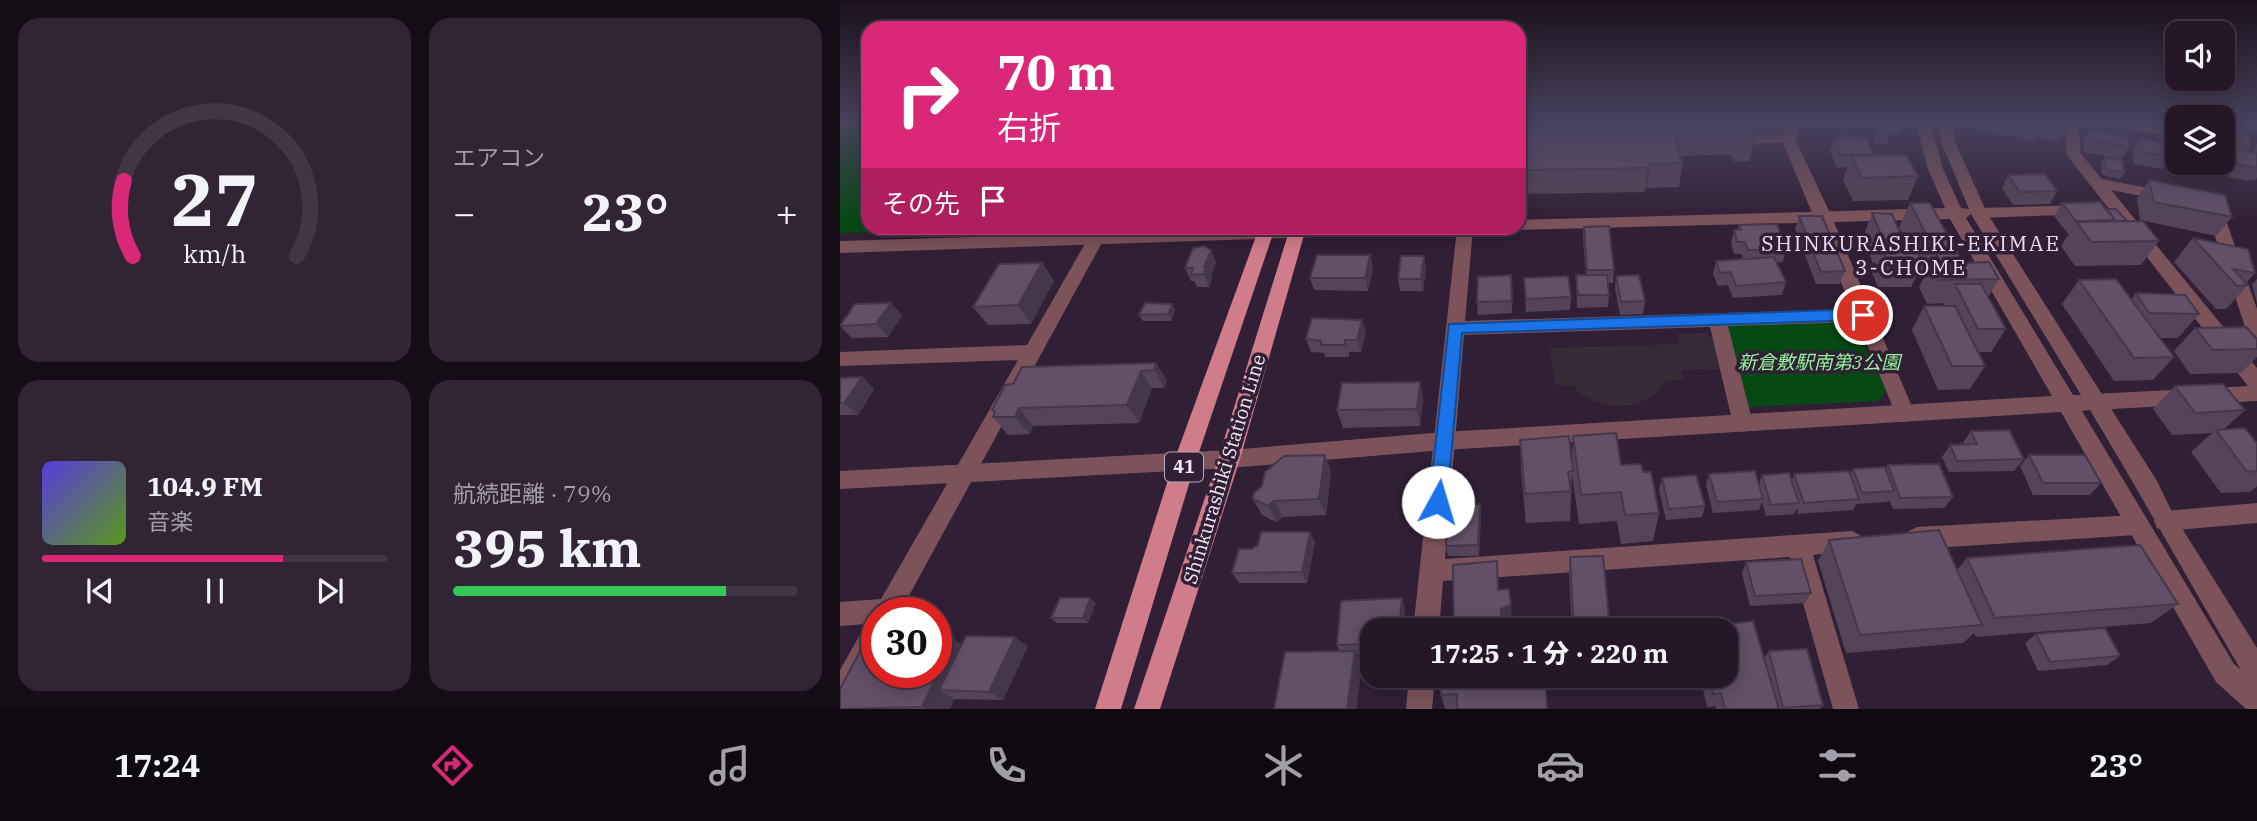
<!DOCTYPE html>
<html lang="ja">
<head>
<meta charset="utf-8">
<style>
  :root { --surface:#251728; --page:#312434; --text:#f1f3f6; --muted:#a39fa8; --line:#423645; --accent:#db2777 }
  body { margin:0; font-family:"IBM Plex Serif","Noto Sans JP",serif; background:var(--page); color:var(--text); height:100vh; display:flex; flex-direction:column; font-size:26px; white-space:nowrap }
  * { box-sizing:border-box; margin:0 }
  p { font-size:23px; color:var(--muted) }
  .icon { flex:none; width:38px; height:38px; fill:none; stroke:currentColor; stroke-width:2; stroke-linecap:round; stroke-linejoin:round }
  .map { position:relative; flex:1; overflow:hidden }
  .side { display:flex; flex-direction:column; gap:18px; padding:18px; background:#140d16; width:840px }
  .side>* { flex:none }
  .guide { position:absolute; left:21px; top:21px; width:665px; height:214px; border-radius:21px; box-shadow:0 4px 18px #0003,0 0 0 2px var(--line); background:#db2777; color:#fff; overflow:hidden }
  .tools { position:absolute; left:1325px; top:21px; display:grid; gap:14px }
  .tools a { display:grid; place-items:center; width:70px; height:70px; border-radius:14px; background:var(--surface); box-shadow:0 4px 18px #0003,0 0 0 2px var(--line); font-size:35px }
  .speed { position:absolute; left:21px; top:597px; display:flex; gap:14px; font-size:35px; font-weight:700; text-align:center }
  .speed>* { display:grid; place-content:center; width:91px; height:91px; border-radius:50%; background:var(--surface); box-shadow:0 4px 18px #0003,0 0 0 2px var(--line); line-height:1 }
  .speed .limit { border:10px solid #d22; background:#fff; color:#111 }
  .pin { position:absolute; display:grid; place-items:center; width:60px; height:60px; color:#fff; margin:-30px; border:4px solid #fff; border-radius:50%; box-shadow:0 2px 7px #0007 }
  .me { position:absolute; width:77px; margin:-38px; rotate:6deg; stroke-linejoin:round; filter:drop-shadow(0 0 5px #0008) }
  .turn { display:flex; align-items:center; gap:24px; height:147px; padding:0 21px; font-size:32px }
  .turn .icon { width:91px; height:91px; stroke-width:2.5 }
  .turn b { display:block; font-size:49px; line-height:60px }
  .then { display:flex; align-items:center; height:66px; padding:0 21px; background:#0003; gap:14px; font-size:26px }
  .big { font-size:52px; font-weight:800; line-height:1.1 }
  .side .widget { flex:1; display:flex; flex-direction:column; justify-content:center; gap:10px; min-width:0; padding:0 24px; border-radius:21px; background:var(--page) }
  .side .dial { align-items:center; gap:0 }
  .dial svg { height:182px; overflow:visible; fill:none; stroke:var(--line); stroke-width:7; stroke-linecap:round; text-anchor:middle }
  .dial text { fill:var(--text); stroke:none }
  .song { display:flex; align-items:center; gap:21px }
  .cover { width:84px; height:84px; border-radius:10px; background:linear-gradient(135deg,hsl(250 70% 55%),hsl(90 70% 35%)) }
  .played { height:7px; border-radius:4px; background:linear-gradient(90deg,var(--accent) 70%,var(--line) 70%) }
  .keys { display:flex; justify-content:space-around; direction:ltr }
  .heat { display:flex; justify-content:space-between; align-items:center; font-size:38px; direction:ltr }
  .charge { height:10px; border-radius:5px; background:linear-gradient(90deg,#34c759 79%,var(--line) 0) }
  .side .tiles { flex:1; display:grid; gap:18px; grid-template-columns:repeat(2,1fr) }
  .trip { position:absolute; left:520px; top:618px; width:378px; height:70px; border-radius:21px; background:var(--surface); box-shadow:0 4px 18px #0003,0 0 0 2px var(--line); font-weight:800; line-height:70px; text-align:center }
  .menu { display:flex; height:112px; justify-content:space-around; align-items:center; background:#0f0910; color:var(--muted) }
  .menu .icon { width:49px; height:49px }
  .menu .on { color:var(--accent) }
  .menu b { font-size:32px; color:var(--text) }
  main { display:flex; flex:1; min-height:0 }
  .map>svg:first-child { display:block }
  .medical { fill:#382936 }
  .green { fill:#074915 }
  .lines { fill:none; stroke-linecap:round; stroke-linejoin:round }
  .minor { fill:#7c535a; fill-rule:evenodd }
  .tertiary { fill:#7c535a; fill-rule:evenodd }
  .primary { fill:#d17c8b; fill-rule:evenodd }
  .wall { fill:#554459 }
  .shaded-wall { fill:#453749 }
  .building { fill:#634f68; stroke:#453749; stroke-width:2 }
  .route { fill:#1a73e8; stroke:#114b97; stroke-width:2 }
  .labels { text-anchor:middle; stroke-width:7; stroke-linejoin:round; paint-order:stroke }
  .shield { fill:#311f36; stroke:#baacbd; stroke-width:2 }
  .shield-label { font-size:18px; font-weight:bold; fill:#f4e8f7 }
  .park-label { font-size:19px; font-style:italic; fill:#92f498; stroke:#311f36 }
  .street-label { font-size:19px; fill:#f4e8f7; stroke:#311f36 }
  .neighbourhood-label { font-size:21px; letter-spacing:2px; fill:#f2daf9; stroke:#311f36 }
</style>
</head>
<body>
<main>
<section class="side">
<div class="tiles">
<div class="widget dial"><svg viewBox="0 0 100 80">
<path d="M14 69A42 42 0 1 1 86 69"/>
<path d="M14 69A42 42 0 0 1 10 36" stroke="#db2777"/>
<text x="50" y="56" font-size="32" font-weight="700">27</text>
<text x="50" y="72" font-size="11">km/h</text>
</svg></div>
<div class="widget"><p>エアコン</p>
<div class="heat"><a>−</a><b class="big">23°</b><a>+</a></div>
</div>
<div class="widget">
<div class="song"><i class="cover"></i><div><b>104.9 FM</b><p>音楽</p></div></div>
<div class="played"></div>
<div class="keys"><svg class="icon" aria-label="previous" viewBox="0 0 24 24"><path d="M18 5L8 12l10 7zM5 5v14"/></svg><svg class="icon" aria-label="pause" viewBox="0 0 24 24"><path d="M8 5v14M16 5v14"/></svg><svg class="icon" aria-label="next" viewBox="0 0 24 24"><path d="M6 5l10 7-10 7zM19 5v14"/></svg></div>
</div>
<div class="widget"><p>航続距離 · 79%</p><b class="big">395 km</b><div class="charge"></div></div>
</div>
</section>
<div class="map">
<svg width="1417" height="709" viewBox="0 0 1417 709">
  <rect width="100%" height="100%" fill="#311f36"/>
  <!-- medical -->
  <path class="medical" d="M868,333l2,5h4l7,31 -39,1 1,10h-16l-14,16 -17,9 -21,1 -19,-4 -18,-10 -4,-6 -19,-1 -5,-37 129,-4 -1,-10z"/>
  <!-- green -->
  <g class="green">
    <path d="M0,122h28v106h144l-172,5z"/>
    <path d="M1013,319l33,71 -7,11 -132,6 -23,-84z"/>
  </g>
  <g class="lines">
    <!-- minor -->
    <g class="minor">
      <path d="M948,122h14l-7,17 36,76 84,199 -3,6 -7,2 -7,-2 -40,-98 -130,4 25,98 -3,6 -7,2 -7,-2 -3,-6 -23,-97 -246,8 -19,224 407,-28 8,4 4,7 -4,7 -47,6 46,154h-26l-43,-152 -347,24 -4,49h-26l44,-402h16l-8,93 387,-12 -69,-166 -53,1 -7,-4 7,-4 52,-1z"/>
      <path d="M1224,122h14l3,32 21,25 71,14 2,3 -2,3 -6,2 -56,-11 146,178v33l-163,9 -7,-2 -3,-6 3,-6 7,-2 154,-8 -175,-223 -6,-9z"/>
      <path d="M1258,122h35l44,7v8l-72,-11z"/>
      <path d="M1373,201l8,5 36,103v34l-7,-2 -2,-5 -43,-130z"/>
      <path d="M1243,205l8,5 -2,4 -110,4 -8,-5 8,-5z"/>
      <path d="M254,228h16l-210,384h-23v43l-28,49 -9,4v-38l26,-46 -26,2v-24l41,-3 137,-239 -178,6v-14l187,-7z"/>
      <path d="M1417,503v20l-92,8 -8,-3 -3,-7 3,-7 8,-3z"/>
      <path d="M1296,515l8,3 3,7 -3,7 -8,3 -219,14 -8,-4 -4,-7 4,-7 8,-4z"/>
      <path d="M569,676h26l-3,33h-26z"/>
    </g>
    <!-- tertiary -->
    <g class="tertiary">
      <path d="M1076,122h14l13,47 18,39 8,1 -27,-65 -4,-22h14l4,22 31,69 170,268 16,33 84,134v61h-11l-30,-27 -155,-270 -617,38 -215,18 -389,21v-18l389,-21 215,-18 608,-36 -102,-177 -431,11 -7,-2h7v-8l426,-12 -17,-39zM1131,214l110,181h-8l-107,-177zM1250,410c52,86 100,173 151,260l-7,-6 -152,-253z"/>
      <path d="M441,228h163l-8,5 -596,20v-12z"/>
    </g>
    <!-- primary -->
    <g class="primary">
      <path d="M419,228h16l-79,233 -75,248h-26l79,-248z"/>
      <path d="M450,228h16l-66,231 -80,250h-26l84,-250z"/>
    </g>
  </g>
  <!-- wall -->
  <g class="wall">
    <path d="M764,122h45l-1,2h7l-1,-2h125l-1,2 -33,2 10,12 -6,23 -14,1 -5,-8 -50,2 2,7 -3,24 -32,1 -3,4 -125,2v-66l86,-3z"/>
    <path d="M965,122h22l-2,7 -21,-4z"/>
    <path d="M1041,122h20v6l-2,7 -10,-2v5l-3,6 -12,-1 1,-7 2,-6h4z"/>
    <path d="M1127,122h99v8l-7,12 -20,-4v-5l-5,8 -68,-14z"/>
    <path d="M1382,122l9,8 21,15 -5,7 8,1 -2,-5 4,-5v35l-2,2 -5,-1 -1,2 -20,-4 -1,-4 -24,-5 -2,-5h20z"/>
    <path d="M1402,122h15v11l-14,-2 -3,-7z"/>
    <path d="M1322,129l13,2 2,-2v13v-1l-3,3 -15,-3 -1,-6z"/>
    <path d="M1251,130l38,17 -8,12 -37,-7 -1,-10z"/>
    <path d="M1000,136l34,20 44,20 -10,24 -55,1 -10,-21 4,-13 -10,1 -7,-17 4,-12h5z"/>
    <path d="M1300,139l31,18 -9,12 -28,-5 -2,-13z"/>
    <path d="M1265,157l19,16 -4,6 -18,-4 -1,-12z"/>
    <path d="M1168,175l49,16 -7,13 -37,1 -11,-17z"/>
    <path d="M1309,180l83,37 -16,19 -76,-16 -3,-22z"/>
    <path d="M1070,203l53,60 36,16 -11,18 18,32 -15,23h-13l7,14 -15,23 -32,1 -26,-60 12,-24h19l2,-3 -18,1 -8,-17 5,-10 -4,-8 -9,18h-33l-6,-14 4,-10h-3l-10,-26 9,-24 31,27 -4,9h11l-11,-22z"/>
    <path d="M1222,203l45,6 52,32 -18,24 -66,1 -14,-20 8,-12h-1l-14,-18z"/>
    <path d="M959,216l46,55 -5,13h-24l-21,-55z"/>
    <path d="M899,225l47,24 -3,13h-6l9,20 -4,13 -49,3 -5,-13 -10,1 -5,-12 3,-13 27,-2 -1,-5h-8l-3,-11 3,-13h3z"/>
    <path d="M744,227l30,43 -1,13h-5l1,12 -1,12 -31,1 -1,-33h10l-3,-36z"/>
    <path d="M1353,238l62,35 -9,10 2,2 -22,24h-10l-42,-47z"/>
    <path d="M530,255l3,13 -5,23 -54,-1 -4,-12z"/>
    <path d="M376,262l-5,14 1,3 -3,8h-12l-3,-6h-3l-6,-13z"/>
    <path d="M202,263l12,18 -23,43 -43,1 -15,-18z"/>
    <path d="M586,269l-3,22h-23l-2,-12z"/>
    <path d="M671,275l1,38 -34,2 -1,-13z"/>
    <path d="M776,276l29,25 -2,13 -23,1 -5,-27z"/>
    <path d="M684,278l47,19 -1,13 -44,2z"/>
    <path d="M1417,279v24l-5,-19z"/>
    <path d="M1239,280l52,20 5,-7 63,21 -21,24h-18l14,19 -21,23 -39,1 -52,-77z"/>
    <path d="M332,304l3,6 -4,11h-28l-4,-6z"/>
    <path d="M62,315l-14,22 -36,1 -12,-12v-1z"/>
    <path d="M1355,328l62,11v18l-16,16 -51,1 -16,-23z"/>
    <path d="M526,332l-5,20h-12v5h-24l-1,-4 -13,-1 -5,-13z"/>
    <path d="M316,363l11,18 -3,7h-12l-13,35 -106,3 -3,8 -22,1 -15,-18 2,-4 -3,-3 21,-26z"/>
    <path d="M22,377l12,12 -16,26h-18v-37z"/>
    <path d="M580,382l3,18 -3,26 -77,2 -6,-18z"/>
    <path d="M1335,386l70,24 -22,20 34,13v43l-7,6 -29,1 -30,-41 21,-19 -40,2 -19,-26z"/>
    <path d="M1131,431l53,28 -10,12 -65,1 -7,-15 8,-12h14l-1,-2z"/>
    <path d="M733,436l48,29 22,7 16,41 -6,28 -32,3 -4,-23 -38,3 -7,-50 -2,47 -44,2 -5,-52 -1,-31 52,23z"/>
    <path d="M485,455l6,17 -5,43 -43,2 -7,5 -14,-7 -9,-16z"/>
    <path d="M1189,455l72,28 -11,12h-57l-13,-29z"/>
    <path d="M1048,465l65,32 -9,11 -51,1 -4,-9 -2,2 -31,2 -3,6 -55,4 -1,-6 -3,6 -28,2 -4,-14 -3,8 -46,3 -7,-28 3,-11 50,10 3,-9 30,5 2,-6h56l3,-5h32z"/>
    <path d="M822,478l43,28 -3,11 -36,3 -7,-30z"/>
    <path d="M641,515l-2,41h-31l-2,-10z"/>
    <path d="M989,540l128,30 10,-12 211,46 -27,19 -175,14 -2,-4 -11,10 -117,10 -28,-92z"/>
    <path d="M475,542l-8,41h-68l-7,-10 20,-24z"/>
    <path d="M730,557l40,73h-38l-3,-58z"/>
    <path d="M906,562l65,31 -6,10 -55,3 -8,-33z"/>
    <path d="M256,603l-8,20h-31l-6,-5z"/>
    <path d="M565,608l-33,22v24h-16l6,11 -6,44h-82l66,-57 -3,-7z"/>
    <path d="M913,621l11,38 5,-8 38,-2 16,56 -4,4h-103l-1,-3 -8,1 -7,-31h26v-46h-30l1,-2z"/>
    <path d="M1196,634l84,22 -13,9 -69,6 -13,-28z"/>
    <path d="M114,639l8,6 66,1 -25,54 -49,-1 -4,10h-110z"/>
    <path d="M600,676h67v4l40,29h-102l-4,-14z"/>
  </g>
  <!-- shaded-wall -->
  <g class="shaded-wall">
    <path d="M810,164l-3,24 -3,4 3,-24z"/>
    <path d="M371,250l5,12 -5,14 1,3 -3,8 -5,-13v-7z"/>
    <path d="M530,255l3,13 -5,23 -3,-13z"/>
    <path d="M584,256l2,13 -3,22 -2,-12z"/>
    <path d="M202,263l12,18 -23,43 -13,-19z"/>
    <path d="M51,303l11,12 -14,22 -12,-13z"/>
    <path d="M332,304l3,6 -4,11 -3,-7z"/>
    <path d="M522,320l4,12 -5,20 -4,-12z"/>
    <path d="M316,363l11,18 -3,7 -10,-18z"/>
    <path d="M301,371l11,17 -13,35 -12,-18z"/>
    <path d="M22,377l12,12 -16,26 -14,-12z"/>
    <path d="M580,382l3,18 -3,26 -3,-17z"/>
    <path d="M179,408l14,18 -3,8 -15,-17z"/>
    <path d="M485,455l6,17 -5,43 -7,-16z"/>
    <path d="M434,501l9,16 -7,5 -8,-16z"/>
    <path d="M640,504l1,11 -2,41 -1,-11z"/>
    <path d="M470,532l5,10 -8,41 -5,-11z"/>
    <path d="M250,598l6,5 -8,20 -5,-5z"/>
    <path d="M562,598l3,10 -1,22h-5z"/>
    <path d="M671,605l2,25h-11l-1,-21z"/>
    <path d="M175,637l13,9 -25,54 -14,-8z"/>
    <path d="M114,639l20,14 -35,37 15,9 -4,10h-24l-4,-2z"/>
    <path d="M515,651l7,14 -6,44h-9z"/>
  </g>
  <!-- building -->
  <g class="building">
    <path d="M871,122h26l13,6 5,10h-15l-5,-7 -61,1 8,31 -32,1 -3,4 -128,2v-42z"/>
    <path d="M1043,122h18v6l-18,-2z"/>
    <path d="M1206,122h20v8l-20,-4z"/>
    <path d="M1382,122h8l2,7 -10,-2z"/>
    <path d="M1382,128l25,5 5,12 -30,-6z"/>
    <path d="M1322,129l15,3v5l-14,-3z"/>
    <path d="M1037,130l12,2v6l-12,-2z"/>
    <path d="M1251,130l37,7 1,10 -38,-7z"/>
    <path d="M1000,136l26,2 8,17h-33l-7,-16h6z"/>
    <path d="M1300,139l28,5 3,13 -28,-5z"/>
    <path d="M1382,147l35,6v15l-18,-3 -2,-5 -15,-2z"/>
    <path d="M1066,155l12,21 -56,2 -11,-22z"/>
    <path d="M1265,157l18,4 1,12 -18,-4z"/>
    <path d="M1205,174l12,17 -37,1 -12,-17z"/>
    <path d="M1309,180l76,15 7,22 -78,-15z"/>
    <path d="M1260,202l15,18 -39,1 -14,-18z"/>
    <path d="M1070,203h20l33,60 26,-1 10,17 -60,1 -8,-17h10z"/>
    <path d="M1267,209h9l11,12h-13l1,-1z"/>
    <path d="M1032,213l20,1 11,26 -20,-1z"/>
    <path d="M959,216h23l23,55 -24,1z"/>
    <path d="M1303,221l16,20 -68,1 -14,-20z"/>
    <path d="M937,224l9,25 -38,1 -3,-8h-8l-3,-12h7l-2,-5z"/>
    <path d="M769,226l5,44h-27l-3,-43z"/>
    <path d="M1353,238l55,11 7,24 -22,-4 15,16 -11,1z"/>
    <path d="M364,246l7,4 -7,17h2l-2,7 -13,1 2,-7h-8l8,-20z"/>
    <path d="M1042,249h34l7,14 -35,1z"/>
    <path d="M477,255h53l-5,23h-55z"/>
    <path d="M561,256h23l-3,23h-23z"/>
    <path d="M934,257l12,25 -50,4 -5,-14 -11,1 -4,-12z"/>
    <path d="M202,263l-24,42 -45,2 26,-43z"/>
    <path d="M671,275l1,26 -35,1 1,-25z"/>
    <path d="M736,275h31l2,20h-31z"/>
    <path d="M799,275l6,26 -24,1 -5,-26z"/>
    <path d="M728,276l3,21 -45,2 -2,-21z"/>
    <path d="M1276,279l58,78 -40,1 -55,-78z"/>
    <path d="M1115,284h26l25,45h-28z"/>
    <path d="M1296,293l49,2 14,19 -50,-1z"/>
    <path d="M51,303l-15,21 -36,2 15,-22z"/>
    <path d="M305,303l27,1 -4,10 -29,1z"/>
    <path d="M1084,306h31l30,60h-33z"/>
    <path d="M472,318l50,2 -5,20h-12v5h-24v-4l-15,-2z"/>
    <path d="M1406,327l11,12v10l-44,1 -18,-22z"/>
    <path d="M316,363l-2,7 -13,1 -14,34 -108,3 -4,9h-22l2,-5 -3,-2 13,-25 8,-1 9,-17z"/>
    <path d="M22,377l-18,26h-4v-25z"/>
    <path d="M580,382l-3,27 -80,1 5,-27z"/>
    <path d="M1383,384l22,26 -50,3 -20,-27z"/>
    <path d="M1405,428l12,15v28l-10,1 -31,-42z"/>
    <path d="M1169,430l15,29 -67,2 -7,-16 27,-1 -6,-13z"/>
    <path d="M776,433l5,32 20,-1 2,8h8l8,41 -34,2 -4,-23 -40,3 -8,-59z"/>
    <path d="M729,436l4,35 -5,1 3,19 -46,3 -5,-54z"/>
    <path d="M485,455l-6,44 -45,2 -6,5 -15,-7 1,-6 8,-7 3,-14 19,-16z"/>
    <path d="M1189,455h56l16,28h-58z"/>
    <path d="M1099,464l14,33 -53,1 -12,-33z"/>
    <path d="M1045,467l9,24 -32,2 -9,-24z"/>
    <path d="M915,471l8,28 -46,3 -8,-28z"/>
    <path d="M1009,471l10,28 -55,4 -10,-29z"/>
    <path d="M949,473l10,30 -28,2 -9,-30z"/>
    <path d="M856,475l9,31 -36,3 -7,-31z"/>
    <path d="M609,504h31l-2,41 -32,1z"/>
    <path d="M1099,530l43,95 -122,10 -31,-95z"/>
    <path d="M421,532h49l-8,40 -70,1 7,-24h13l6,-4z"/>
    <path d="M1300,545l38,59 -183,14 -28,-60z"/>
    <path d="M763,556l7,74h-36l-4,-73z"/>
    <path d="M961,559l10,34 -56,3 -9,-34z"/>
    <path d="M657,561l1,29 11,-1 2,16 -10,4 1,21h-48l-1,-65z"/>
    <path d="M220,598h30l-7,20h-32z"/>
    <path d="M562,598l-3,32h-27v14l-35,1 4,-44z"/>
    <path d="M913,621l26,88h-54l-4,-16 -8,1 -4,-18h17v-46h-29v-2z"/>
    <path d="M1265,628l15,28 -70,6 -14,-28z"/>
    <path d="M126,636l49,1 -26,55 -50,-2z"/>
    <path d="M114,639l-32,68 -82,2v-20l25,-47h12v30h59v-32z"/>
    <path d="M967,649l16,56 -40,3 -14,-57z"/>
    <path d="M515,651l-8,58h-73l11,-57z"/>
    <path d="M600,676h65v4l40,-3 2,32h-90v-15l-16,1z"/>
  </g>
  <!-- sky -->
  <linearGradient id="sky" x2="0" y2="1"><stop stop-color="#1b111e"/><stop offset="0.55" stop-color="#48425d"/><stop offset="1" stop-color="#48425d" stop-opacity="0"/></linearGradient>
  <rect width="1417" height="221" fill="url(#sky)"/>
  <!-- route -->
  <path class="route" d="M1023,309l7,6 -7,5 -401,13 -15,169 -2,5 -7,3 -7,-3 -2,-5 20,-178z"/>
  <g class="labels">
    <!-- shield labels -->
    <rect class="shield" x="325" y="452.5" width="38" height="29" rx="5"/>
    <g class="shield-label">
      <text x="344" y="473">41</text>
    </g>
    <!-- park labels -->
    <g class="park-label">
      <text x="979" y="369">新倉敷駅南第3公園</text>
    </g>
    <!-- street labels -->
    <g class="street-label">
      <text transform="translate(384 469) rotate(-73)" y="7">Shinkurashiki Station Line</text>
    </g>
    <!-- neighbourhood labels -->
    <g class="neighbourhood-label">
      <text x="1071" y="251">SHINKURASHIKI-EKIMAE<tspan x="1071" dy="24">3-CHOME</tspan></text>
    </g>
  </g>
</svg>
<div class="tools">
<a><svg class="icon" aria-label="sound" viewBox="0 0 24 24"><path d="M4 9h4l5-4v14l-5-4H4zM17 9q2 3 0 6"/></svg></a>
<a><svg class="icon" aria-label="layers" viewBox="0 0 24 24"><path d="M12 4l9 5-9 5-9-5zM3 14l9 5 9-5"/></svg></a>
</div>
<div class="speed"><div class="limit">30</div></div>
<div class="pin" style="left:1023px;top:315px;background:#d93025"><svg class="icon" aria-label="arrive" viewBox="0 0 24 24"><path d="M6 21V4h12l-3 4 3 4H6"/></svg></div>
<svg class="me" style="left:598px;top:502px" viewBox="-20 -20 40 40"><circle r="19" fill="#fff"/><path d="M0-13L10 11 0 6-10 11z" fill="#1a73e8"/></svg>
<div class="trip">17:25 · 1 分 · 220 m</div>
<div class="guide">
<div class="turn"><svg class="icon" aria-label="right" viewBox="0 0 24 24"><path d="M7 20v-9h11M14 6l5 5-5 5"/></svg><div><b>70 m</b>右折</div></div>
<div class="then">その先<svg class="icon" aria-label="arrive" viewBox="0 0 24 24"><path d="M6 21V4h12l-3 4 3 4H6"/></svg></div>
</div>
</div>
</main>
<nav class="menu">
<b>17:24</b>
<svg class="icon on" aria-label="directions" viewBox="0 0 24 24"><path d="M12 3l9 9-9 9-9-9zM9 14v-3h6M13 9l2 2-2 2"/></svg>
<svg class="icon" aria-label="music" viewBox="0 0 24 24"><path d="M9 18V5l10-2v13"/><circle cx="6" cy="18" r="3"/><circle cx="16" cy="16" r="3"/></svg>
<svg class="icon" aria-label="phone" viewBox="0 0 24 24"><path d="M5 4h4l2 5-3 2q2 4 5 5l2-3 5 2v4C11 20 4 13 5 4z"/></svg>
<svg class="icon" aria-label="climate" viewBox="0 0 24 24"><path d="M12 3v18M4 7l16 10M4 17L20 7"/></svg>
<svg class="icon" aria-label="car" viewBox="0 0 24 24"><path d="M5 17H2v-5l4-1 3-4h7l3 4 3 1v5h-3M9 17h6M6 11h13"/><circle cx="7" cy="17" r="2"/><circle cx="17" cy="17" r="2"/></svg>
<svg class="icon" aria-label="filters" viewBox="0 0 24 24"><path d="M4 7h16M4 17h16"/><circle cx="9" cy="7" r="2"/><circle cx="15" cy="17" r="2"/></svg>
<b>23°</b>
</nav>
</body>
</html>
